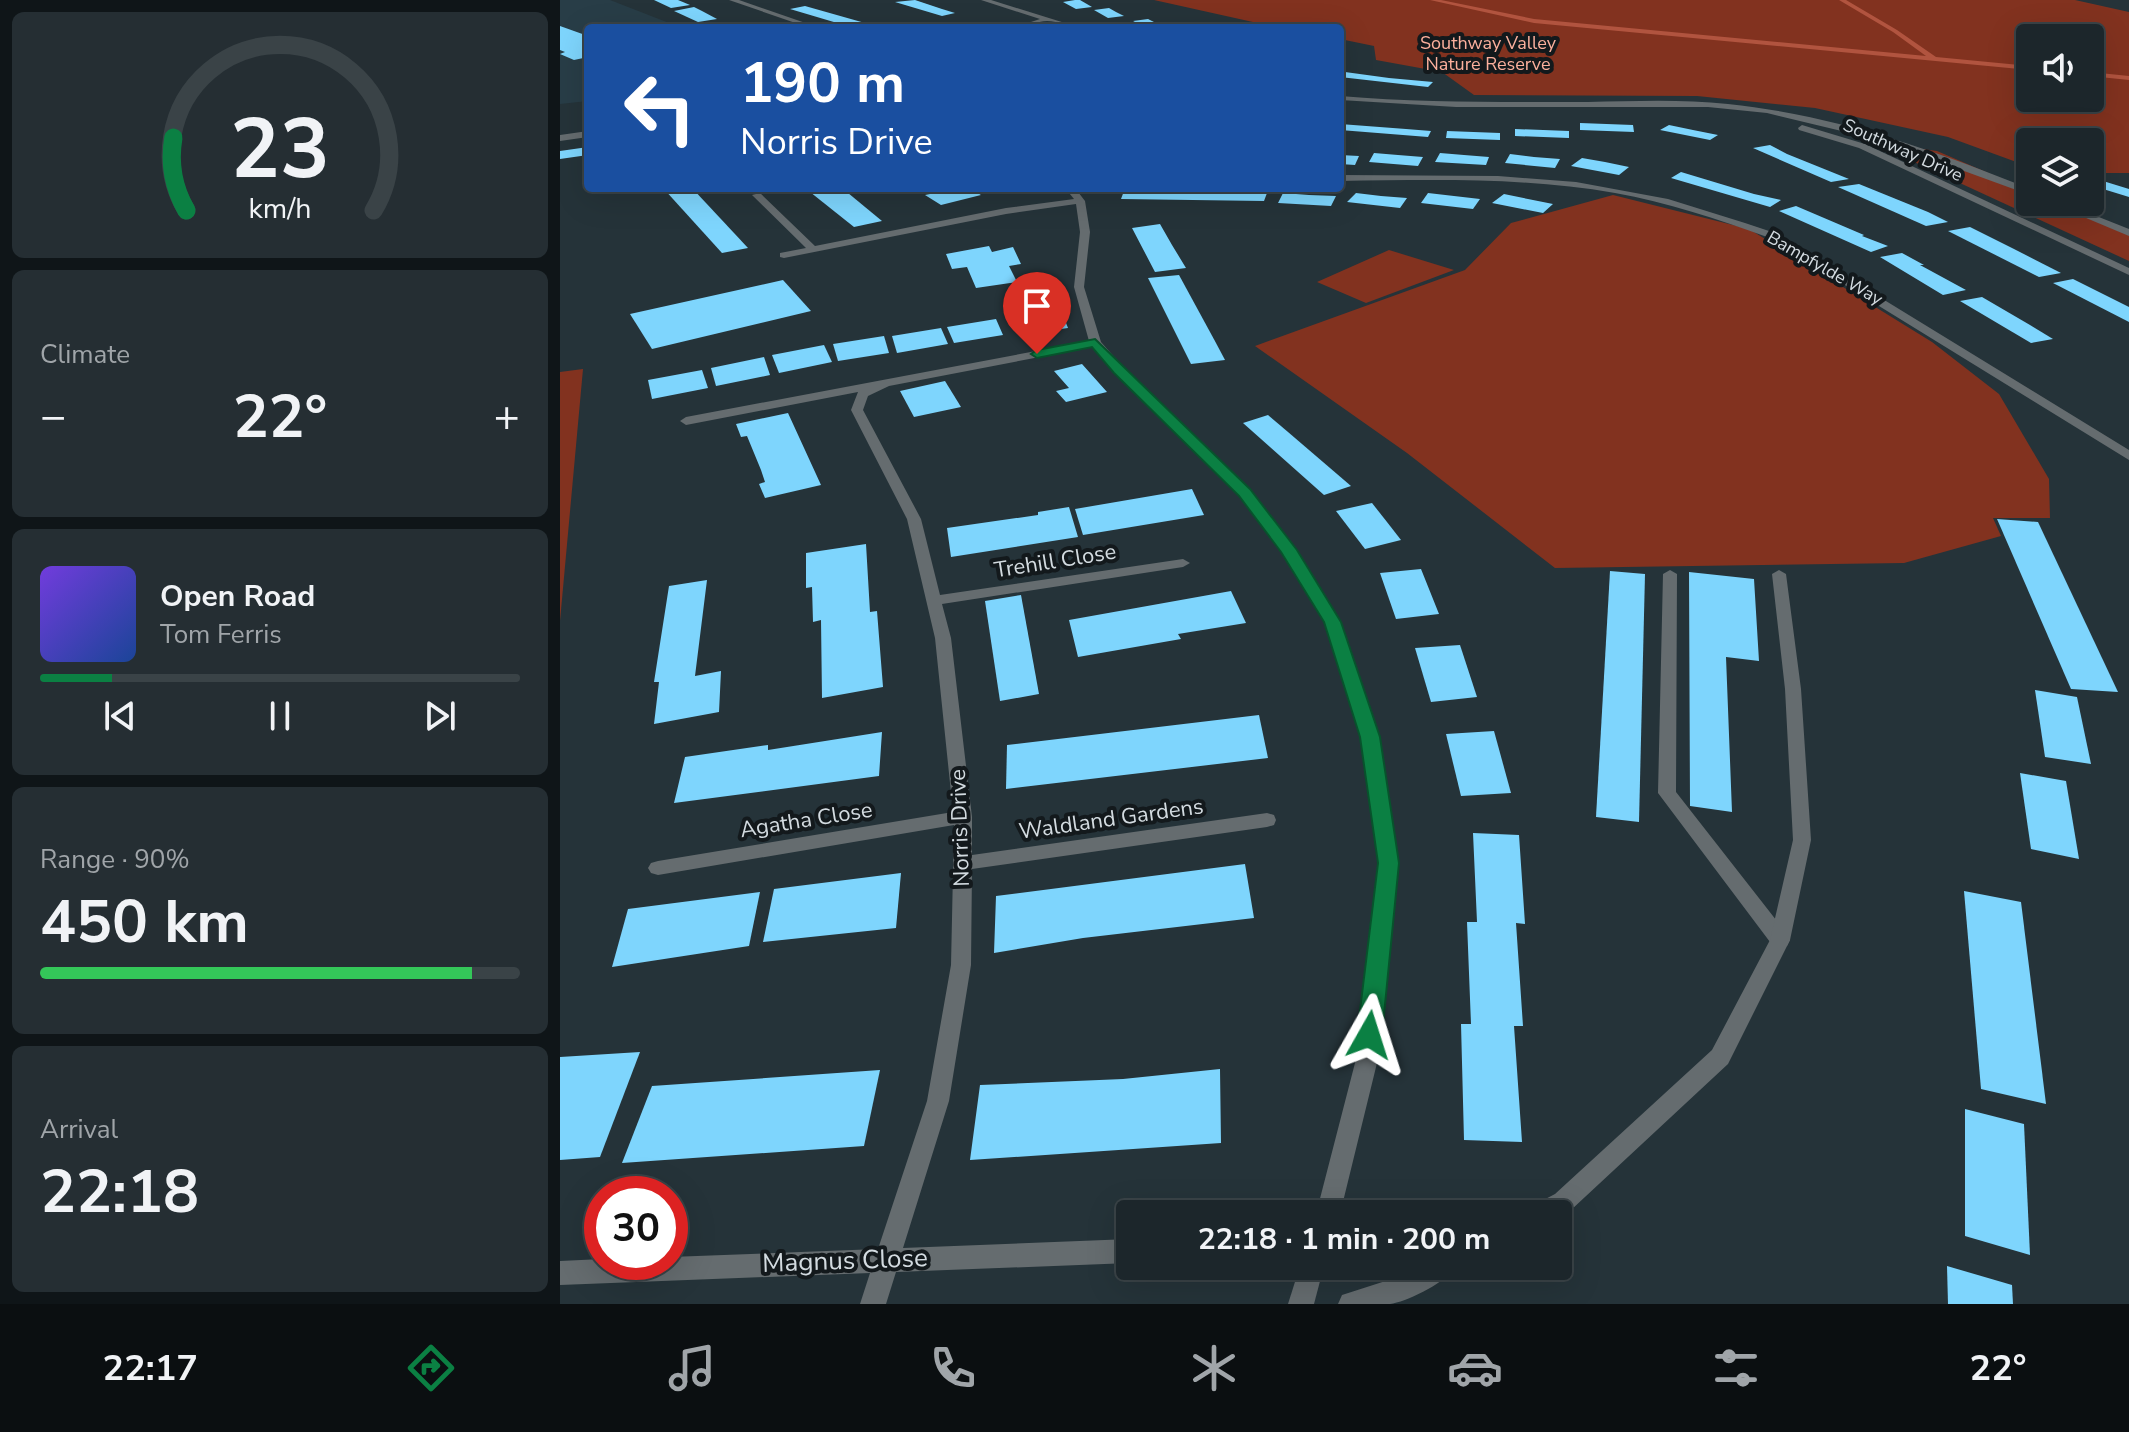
<!DOCTYPE html>
<html lang="en">
<head>
<meta charset="utf-8">
<style>
  :root { --surface:#1c262b; --page:#252e33; --text:#f1f3f6; --muted:#a0a5a9; --line:#3a4347; --accent:#0b8043 }
  body { margin:0; font-family:"Nunito Sans",sans-serif; background:var(--page); color:var(--text); height:100vh; display:flex; flex-direction:column; font-size:30px; white-space:nowrap }
  * { box-sizing:border-box; margin:0 }
  p { font-size:26px; color:var(--muted) }
  .icon { flex:none; width:44px; height:44px; fill:none; stroke:currentColor; stroke-width:2; stroke-linecap:round; stroke-linejoin:round }
  .map { position:relative; flex:1; overflow:hidden }
  .panel { display:flex; flex-direction:column; gap:12px; padding:12px; background:#0f1518; width:560px }
  .panel>* { flex:none }
  .top-card { position:absolute; left:24px; top:24px; width:760px; height:168px; border-radius:8px; box-shadow:0 8px 32px #0002,0 0 0 2px var(--line); background:#1a4fa0; color:#fff; overflow:hidden }
  .buttons { position:absolute; left:1456px; top:24px; display:grid; gap:16px }
  .buttons a { display:grid; place-items:center; width:88px; height:88px; border-radius:8px; background:var(--surface); box-shadow:0 8px 32px #0002,0 0 0 2px var(--line); font-size:40px }
  .speed { position:absolute; left:24px; top:1176px; display:flex; gap:16px; font-size:40px; font-weight:700; text-align:center }
  .speed>* { display:grid; place-content:center; width:104px; height:104px; border-radius:50%; background:var(--surface); box-shadow:0 8px 32px #0002,0 0 0 2px var(--line); line-height:1 }
  .speed .limit { border:12px solid #d22; background:#fff; color:#111 }
  .pin { position:absolute; display:grid; place-items:center; width:68px; height:68px; color:#fff; margin:-82px -34px; border-radius:50% 50% 50% 0; rotate:-45deg; box-shadow:0 0 8px #0007 }
  .pin .icon { rotate:45deg }
  .me { position:absolute; width:88px; margin:-44px; rotate:6deg; stroke-linejoin:round; filter:drop-shadow(0 0 6px #0008) }
  .turn { display:flex; align-items:center; gap:28px; height:168px; padding:0 24px; font-size:36px }
  .turn .icon { width:104px; height:104px; stroke-width:2.5 }
  .turn b { display:block; font-size:56px; line-height:68px }
  .big { font-size:60px; font-weight:700; line-height:1.1 }
  .panel .widget { flex:1; display:flex; flex-direction:column; justify-content:center; gap:12px; min-width:0; padding:0 28px; border-radius:12px; background:var(--page) }
  .panel .dial { align-items:center; gap:0 }
  .dial svg { height:208px; overflow:visible; fill:none; stroke:var(--line); stroke-width:7; stroke-linecap:round; text-anchor:middle }
  .dial text { fill:var(--text); stroke:none }
  .song { display:flex; align-items:center; gap:24px }
  .cover { width:96px; height:96px; border-radius:12px; background:linear-gradient(135deg,hsl(260 70% 55%),hsl(220 70% 35%)) }
  .played { height:8px; border-radius:4px; background:linear-gradient(90deg,var(--accent) 15%,var(--line) 15%) }
  .keys { display:flex; justify-content:space-around; direction:ltr }
  .heat { display:flex; justify-content:space-between; align-items:center; font-size:44px; direction:ltr }
  .charge { height:12px; border-radius:6px; background:linear-gradient(90deg,#34c759 90%,var(--line) 0) }
  .trip { position:absolute; left:556px; top:1200px; width:456px; height:80px; border-radius:8px; background:var(--surface); box-shadow:0 8px 32px #0002,0 0 0 2px var(--line); font-weight:700; line-height:80px; text-align:center }
  .menu { display:flex; height:128px; justify-content:space-around; align-items:center; background:#0b0f11; color:var(--muted) }
  .menu .icon { width:56px; height:56px }
  .menu .active { color:var(--accent) }
  .menu b { font-size:36px; color:var(--text) }
  main { display:flex; flex:1; min-height:0 }
  .map>svg:first-child { display:block }
  .built { fill:#283d47 }
  .green { fill:#82321f; fill-rule:evenodd }
  .lines { fill:none; stroke-linecap:round; stroke-linejoin:round }
  .stream { fill:#b1543f; fill-rule:evenodd }
  .building { fill:#7ed5fd }
  .service { fill:#656c6f; fill-rule:evenodd }
  .minor { fill:#656c6f; fill-rule:evenodd }
  .tertiary { fill:#656c6f; fill-rule:evenodd }
  .route { fill:#0b8043; stroke:#07532c; stroke-width:2 }
  .labels { text-anchor:middle; stroke-width:8; stroke-linejoin:round; paint-order:stroke }
  .far-park-label { font-size:18px; fill:#fcb09d; stroke:#13191c }
  .far-street-label { font-size:18px; fill:#d3dbe0; stroke:#13191c }
  .street-label { font-size:22px; fill:#d3dbe0; stroke:#13191c }
  .near-street-label { font-size:26px; fill:#d3dbe0; stroke:#13191c }
</style>
</head>
<body>
<main>
<section class="panel">
<div class="widget dial"><svg viewBox="0 0 100 80">
<path d="M14 69A42 42 0 1 1 86 69"/>
<path d="M14 69A42 42 0 0 1 9 41" stroke="#0b8043"/>
<text x="50" y="56" font-size="32" font-weight="700">23</text>
<text x="50" y="72" font-size="11">km/h</text>
</svg></div>
<div class="widget"><p>Climate</p>
<div class="heat"><a>−</a><b class="big">22°</b><a>+</a></div>
</div>
<div class="widget">
<div class="song"><i class="cover"></i><div><b>Open Road</b><p>Tom Ferris</p></div></div>
<div class="played"></div>
<div class="keys"><svg class="icon" aria-label="previous" viewBox="0 0 24 24"><path d="M18 5L8 12l10 7zM5 5v14"/></svg><svg class="icon" aria-label="pause" viewBox="0 0 24 24"><path d="M8 5v14M16 5v14"/></svg><svg class="icon" aria-label="next" viewBox="0 0 24 24"><path d="M6 5l10 7-10 7zM19 5v14"/></svg></div>
</div>
<div class="widget"><p>Range · 90%</p><b class="big">450 km</b><div class="charge"></div></div>
<div class="widget"><p>Arrival</p><b class="big">22:18</b></div>
</section>
<div class="map">
<svg width="1569" height="1304" viewBox="0 0 1569 1304">
  <rect width="100%" height="100%" fill="#253339"/>
  <!-- built -->
  <path class="built" d="M0,0h50l72,28h-94v73l-28,3z"/>
  <!-- green -->
  <g class="green">
    <path d="M594,0h921l54,12v161h-39v-31h-60v25l-82,-30 -133,-29 -118,-12 -223,-1 -32,-23 -66,-12 -2,-14 -34,-7v-11h-60zM1530,38v60h-60v-60z"/>
    <path d="M1311,142l66,9 93,40v11h26l73,31v28z"/>
    <path d="M1053,195l136,34 183,113 67,52 50,85 1,39h-57l8,18 -97,27 -349,5 -148,-115 -152,-107 210,-76 46,-47z"/>
    <path d="M829,250l65,20 -88,33 -49,-21z"/>
    <path d="M23,369l-23,252v-249z"/>
  </g>
  <g class="lines">
    <!-- stream -->
    <g class="stream">
      <path d="M870,0h11l93,19 392,37 -33,-24 -54,-32h7l51,30 39,27 94,9v4l-496,-47z"/>
      <path d="M1530,72l39,4v4l-39,-4z"/>
    </g>
  </g>
  <!-- building -->
  <g class="building">
    <path d="M94,0h24l12,5 -19,3z"/>
    <path d="M355,0l27,9 13,4 -13,3 -47,-14z"/>
    <path d="M515,0h5l12,7 -16,2 -13,-7z"/>
    <path d="M245,6l60,17 -3,1 13,4h-21l-64,-19z"/>
    <path d="M134,7l8,4 15,8 -19,3 -24,-11z"/>
    <path d="M549,8l7,4 8,4 -16,2 -14,-8z"/>
    <path d="M588,19l10,5 9,4h-20l-14,-7z"/>
    <path d="M0,26l28,10v21l-14,3 -14,-6 5,-2 -5,-2z"/>
    <path d="M785,72l44,6 44,4 -5,5 -88,-10z"/>
    <path d="M1020,123l53,2 1,7 -54,-2z"/>
    <path d="M780,124l66,5 25,2 -3,6 -88,-7z"/>
    <path d="M1109,125l24,5 25,5 -8,5 -50,-10z"/>
    <path d="M955,129l54,2v7l-54,-2z"/>
    <path d="M887,131l53,2v7l-54,-2z"/>
    <path d="M1210,145l17,9 62,25 -18,3 -78,-34z"/>
    <path d="M28,147v8l-28,4v-8z"/>
    <path d="M814,153l24,2 25,2 -5,9 -49,-4z"/>
    <path d="M880,153l24,2 25,2 -3,8 -51,-3z"/>
    <path d="M950,154l24,3 26,2 -5,9 -50,-5z"/>
    <path d="M780,155l19,1 -4,9 -15,-1z"/>
    <path d="M1022,158l23,4 24,5 -10,8 -48,-9z"/>
    <path d="M1121,172l73,22 27,6 -11,7 -99,-29z"/>
    <path d="M1530,177l39,12v8l-39,-12z"/>
    <path d="M1299,184l69,28 20,10 -22,4 -88,-39z"/>
    <path d="M103,188h29l56,60 -26,5z"/>
    <path d="M245,188h37l40,33 -28,6z"/>
    <path d="M367,188h42l12,7 -40,10 -16,-10 10,-2z"/>
    <path d="M564,191l86,1 57,1 -3,8 -143,-2z"/>
    <path d="M723,193l26,2 27,1 -5,10 -53,-3z"/>
    <path d="M796,193l25,3 26,2 -7,10 -53,-6z"/>
    <path d="M868,193l52,6 -7,10 -52,-6z"/>
    <path d="M944,194l24,5 25,5 -10,9 -51,-10z"/>
    <path d="M1236,206l68,29 -2,1 26,10 -17,6 -92,-41z"/>
    <path d="M600,224l12,21 14,23 -31,4 -23,-44z"/>
    <path d="M1410,227l44,22 47,24 -22,4 -91,-46z"/>
    <path d="M429,246l3,6 21,-5 8,17 -12,2 8,16 -41,6 -9,-21 -15,2 -6,-15z"/>
    <path d="M1342,253l22,12h-4l46,25 -23,5 -63,-38z"/>
    <path d="M619,275l37,68 9,17 -34,4 -43,-86z"/>
    <path d="M1513,279l56,28v15l-76,-39z"/>
    <path d="M223,280l28,31 -159,38 -22,-35z"/>
    <path d="M1422,297l48,28 23,14 -22,4 -71,-42z"/>
    <path d="M498,302l10,26 -29,4 -5,-17 -12,1 -3,-9z"/>
    <path d="M436,319l7,16 -49,8 -7,-16z"/>
    <path d="M381,328l7,16 -51,9 -5,-17z"/>
    <path d="M324,336l5,17 -51,8 -5,-17z"/>
    <path d="M264,345l8,17 -53,11 -7,-18z"/>
    <path d="M204,357l6,18 -54,11 -5,-18z"/>
    <path d="M522,364l25,28 -41,10 -10,-11 13,-3 -15,-17z"/>
    <path d="M142,370l6,18 -56,11 -4,-19z"/>
    <path d="M385,381l16,26 -47,10 -14,-26z"/>
    <path d="M228,413l33,72 -56,13 -6,-14 6,-2 -4,-12 -14,-34 -6,1 -5,-13z"/>
    <path d="M708,415l20,17 63,54 -27,9 -81,-72z"/>
    <path d="M632,489l12,26 -121,20 -8,-26z"/>
    <path d="M812,503l15,19 14,18 -36,9 -29,-38z"/>
    <path d="M509,507l9,30 -127,20 -4,-29 91,-13v-3z"/>
    <path d="M1437,519l41,3 80,170 -47,-3z"/>
    <path d="M306,544l4,68 7,-1 6,76 -61,11 -1,-78 -8,2 -1,-35 -6,1v-35z"/>
    <path d="M861,569l18,45 -43,5 -16,-46z"/>
    <path d="M1050,571l35,3 -6,248 -43,-5z"/>
    <path d="M1129,572l65,7 5,82 -33,-4 6,155 -42,-6z"/>
    <path d="M147,580l-12,96 26,-5 -2,41 -65,12 5,-42h-5l15,-96z"/>
    <path d="M671,591l15,32 -68,11 3,5 -103,18 -9,-37z"/>
    <path d="M461,595l18,99 -39,7 -15,-100z"/>
    <path d="M900,645l17,52 -46,5 -16,-54z"/>
    <path d="M1475,690l42,7 14,67 -46,-7z"/>
    <path d="M699,715l9,43 -262,31 1,-44z"/>
    <path d="M934,731l17,62 -50,3 -15,-62z"/>
    <path d="M322,732l-3,44 -205,27 11,-46 83,-12v5z"/>
    <path d="M1460,773l46,8 13,78 -48,-10z"/>
    <path d="M913,833l46,2 6,89 -9,-1 7,103h-9l8,116 -58,-2 -3,-116h10l-4,-102h10z"/>
    <path d="M685,864l9,54 -171,20 -89,15 2,-57z"/>
    <path d="M341,873l-5,55 -133,14 11,-53z"/>
    <path d="M1404,891l57,11 25,202 -65,-15z"/>
    <path d="M200,892l-11,54 -137,21 16,-58z"/>
    <path d="M80,1052l-40,105 -40,3v-103z"/>
    <path d="M660,1069l1,74 -251,17 10,-75 143,-6z"/>
    <path d="M320,1070l-16,76 -242,17 30,-77z"/>
    <path d="M1405,1109l59,15 6,131 -65,-19z"/>
    <path d="M1387,1266l65,19 1,19h-65z"/>
  </g>
  <g class="lines">
    <!-- service -->
    <path class="service" d="M1110,570l7,4 -1,218 111,142 3,6 -3,6 -7,2 -7,-2 -115,-153 5,-219z"/>
    <!-- minor -->
    <g class="minor">
      <path d="M169,0h10l81,28h-10z"/>
      <path d="M780,175l158,1 78,6 92,17 77,24 30,10 354,217v10l-362,-223c-50,-18 -100,-35 -152,-44 -91,-16 -184,-13 -275,-12z"/>
      <path d="M505,188h10l10,13 5,31 -6,55 17,55 22,25 127,122 43,58 48,75 38,115 20,126 -22,200 -37,151h-24l39,-151 24,-200 -18,-126 -36,-115 -44,-71 -41,-56 -125,-122 -23,-26 -203,39 -21,10 -5,14 58,109 19,76 243,-36 7,4 -7,4 -241,37 9,34 21,179v38l295,-42 7,2 2,5 -2,5 -7,2 -295,42 -1,96 -22,136 -46,147 227,-9v24l-234,9 -10,32h-26l10,-31 -310,12v-24l42,-2v3h68v-5l208,-8 49,-148 24,-136 3,-140 -296,50 -7,-2 -3,-5 3,-5 7,-2 295,-49 -18,-174 -28,-119 -56,-109 7,-18 -172,33 -6,-4 6,-4 403,-76 -15,-54 6,-55 -4,-28 -70,10 -222,44 -4,-1v-4l26,-5 -54,-53 8,-2 55,53 191,-38 68,-9z"/>
      <path d="M1219,570l7,4 15,115 10,151 -21,100 -62,124 -157,146 -13,7v-3h-29l3,-8 23,-12 157,-144 58,-110 23,-100 -8,-151 -13,-115z"/>
      <path d="M740,1266h24l-10,38h-26z"/>
      <path d="M859,1266h36c-6,15 -48,36 -65,38 -16,0 -35,0 -52,0l4,-9 56,-18z"/>
    </g>
    <!-- tertiary -->
    <g class="tertiary">
      <path d="M421,0h10l90,28c-11,0 -23,-7 -34,-7 -11,0 -22,7 -34,7l27,-9z"/>
      <path d="M780,96c83,7 165,6 248,6 46,-1 94,-3 140,2 105,11 204,45 302,85v6l-151,-55 -112,-27 -59,-6h-252l-116,-7z"/>
      <path d="M1242,125l63,19 264,124v7l-270,-127 -60,-18 -1,-2z"/>
      <path d="M28,131v6l-28,4v-6z"/>
      <path d="M1488,202h13l68,27v7z"/>
    </g>
  </g>
  <!-- route -->
  <path class="route" d="M535,339l155,150 47,61 44,72 39,115 19,126 -17,172 -4,7 -9,3 -8,-3 -4,-7 21,-172 -18,-126 -36,-115 -43,-70 -42,-56 -125,-123 -22,-26 -55,11 -6,-4 6,-4z"/>
  <g class="labels">
    <!-- far-park labels -->
    <g class="far-park-label">
      <text x="928" y="49">Southway Valley<tspan x="928" dy="21">Nature Reserve</tspan></text>
    </g>
    <!-- far-street labels -->
    <g class="far-street-label">
      <text transform="translate(1343 150) rotate(24)" y="6">Southway Drive</text>
      <text transform="translate(1265 268) rotate(30)" y="6">Bampfylde Way</text>
    </g>
    <!-- street labels -->
    <g class="street-label">
      <text transform="translate(495 560) rotate(-9)" y="8">Trehill Close</text>
      <text transform="translate(551 818) rotate(-8)" y="8">Waldland Gardens</text>
      <text transform="translate(246 819) rotate(-9)" y="8">Agatha Close</text>
      <text transform="translate(399 828) rotate(-92)" y="8">Norris Drive</text>
    </g>
    <!-- near-street labels -->
    <g class="near-street-label">
      <text transform="translate(285 1260) rotate(-2)" y="9">Magnus Close</text>
    </g>
  </g>
</svg>
<div class="buttons">
<a><svg class="icon" aria-label="sound" viewBox="0 0 24 24"><path d="M4 9h4l5-4v14l-5-4H4zM17 9q2 3 0 6"/></svg></a>
<a><svg class="icon" aria-label="layers" viewBox="0 0 24 24"><path d="M12 4l9 5-9 5-9-5zM3 14l9 5 9-5"/></svg></a>
</div>
<div class="speed"><div class="limit">30</div></div>
<div class="pin" style="left:477px;top:354px;background:#d93025"><svg class="icon" aria-label="arrive" viewBox="0 0 24 24"><path d="M6 21V4h12l-3 4 3 4H6"/></svg></div>
<svg class="me" style="left:809px;top:1035px" viewBox="-20 -20 40 40"><path d="M0-17L14 15 0 8-14 15z" fill="#0b8043" stroke="#fff" stroke-width="4"/></svg>
<div class="trip">22:18 · 1 min · 200 m</div>
<div class="top-card">
<div class="turn"><svg class="icon" aria-label="left" viewBox="0 0 24 24"><path d="M17 20v-9H6M10 6l-5 5 5 5"/></svg><div><b>190 m</b>Norris Drive</div></div>
</div>
</div>
</main>
<nav class="menu">
<b>22:17</b>
<svg class="icon active" aria-label="directions" viewBox="0 0 24 24"><path d="M12 3l9 9-9 9-9-9zM9 14v-3h6M13 9l2 2-2 2"/></svg>
<svg class="icon" aria-label="music" viewBox="0 0 24 24"><path d="M9 18V5l10-2v13"/><circle cx="6" cy="18" r="3"/><circle cx="16" cy="16" r="3"/></svg>
<svg class="icon" aria-label="phone" viewBox="0 0 24 24"><path d="M5 4h4l2 5-3 2q2 4 5 5l2-3 5 2v4C11 20 4 13 5 4z"/></svg>
<svg class="icon" aria-label="climate" viewBox="0 0 24 24"><path d="M12 3v18M4 7l16 10M4 17L20 7"/></svg>
<svg class="icon" aria-label="car" viewBox="0 0 24 24"><path d="M5 17H2v-5l4-1 3-4h7l3 4 3 1v5h-3M9 17h6M6 11h13"/><circle cx="7" cy="17" r="2"/><circle cx="17" cy="17" r="2"/></svg>
<svg class="icon" aria-label="filters" viewBox="0 0 24 24"><path d="M4 7h16M4 17h16"/><circle cx="9" cy="7" r="2"/><circle cx="15" cy="17" r="2"/></svg>
<b>22°</b>
</nav>
</body>
</html>
